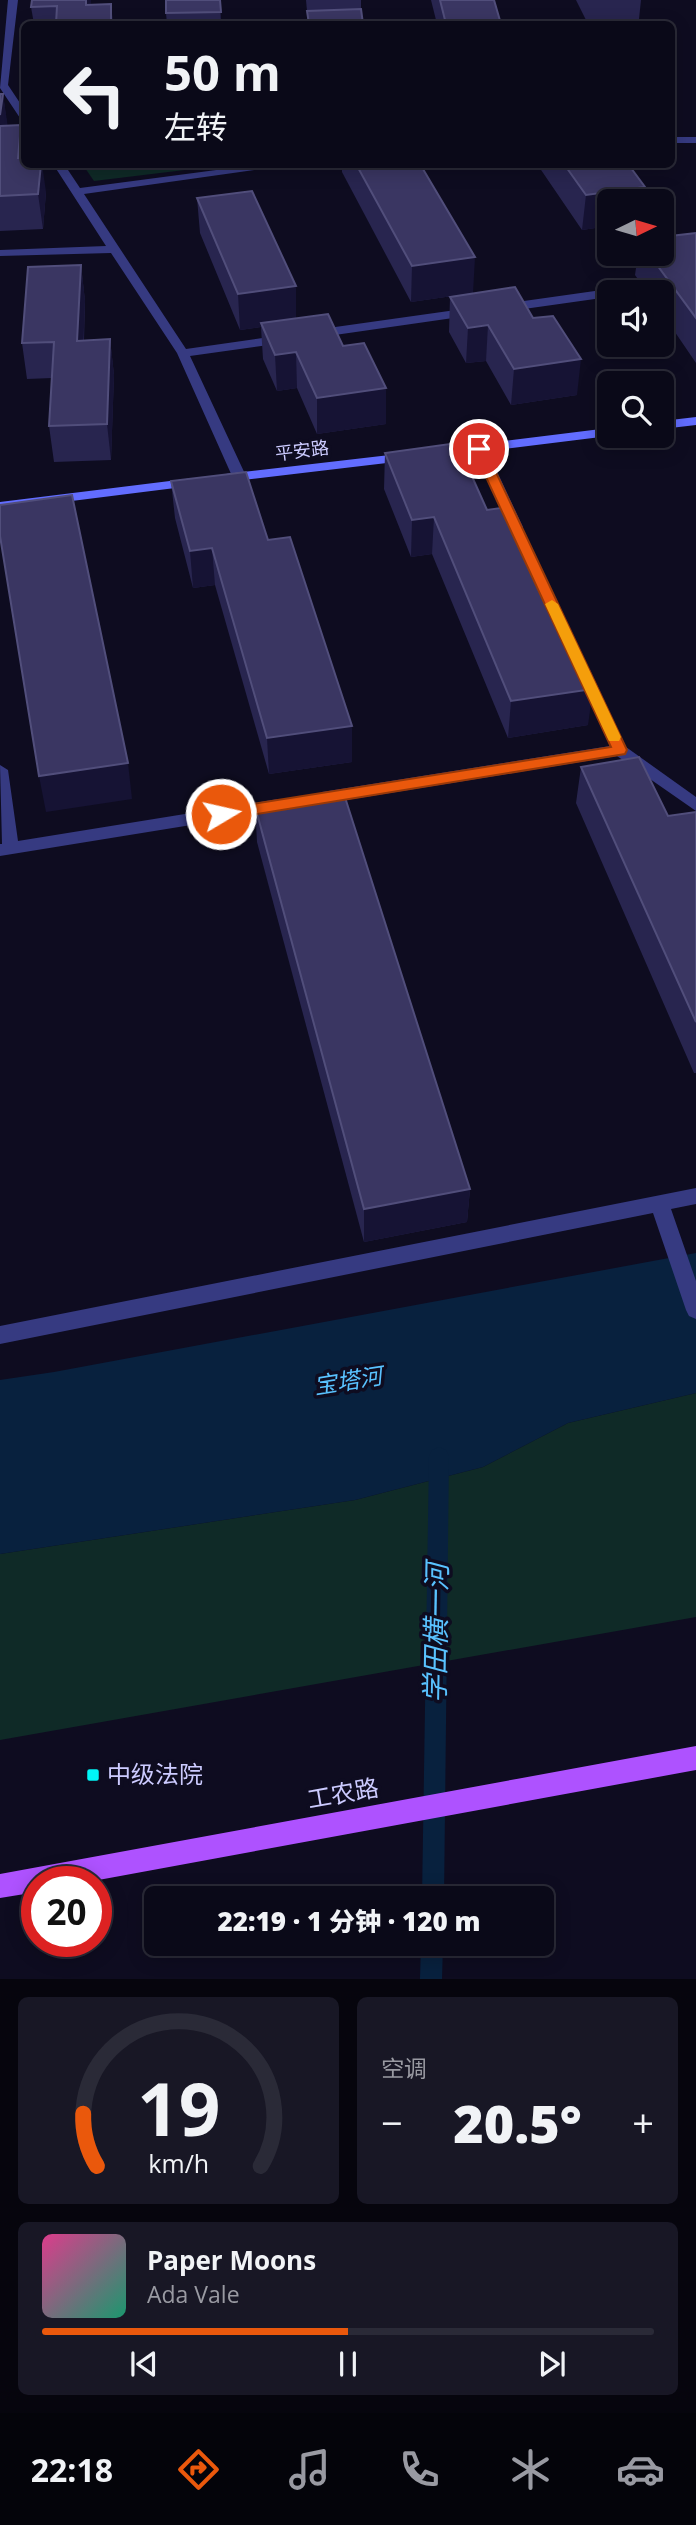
<!DOCTYPE html>
<html lang="zh">
<head>
<meta charset="utf-8">
<style>
  :root { --surface:#0a0918; --page:#181725; --text:#f1f3f6; --muted:#999aa2; --line:#2a2a37; --accent:#ea580c }
  body { margin:0; font-family:"Open Sans","Noto Sans SC",sans-serif; background:var(--page); color:var(--text); height:100vh; display:flex; flex-direction:column; font-size:26px; white-space:nowrap }
  * { box-sizing:border-box; margin:0 }
  p { font-size:23px; color:var(--muted) }
  .icon { flex:none; width:38px; height:38px; fill:none; stroke:currentColor; stroke-width:2; stroke-linecap:round; stroke-linejoin:round }
  .map { position:relative; height:1979px; overflow:hidden }
  .panel { display:flex; flex-direction:column; gap:18px; padding:18px; background:#06050d; flex:1 }
  .panel>* { flex:none }
  .guide { position:absolute; left:21px; top:21px; width:654px; height:147px; border-radius:10px; box-shadow:0 4px 18px #0003,0 0 0 2px var(--line); background:#0a0918; color:var(--text); overflow:hidden }
  .needle { width:46px; rotate:85deg }
  .tools { position:absolute; left:597px; top:189px; display:grid; gap:14px }
  .tools a { display:grid; place-items:center; width:77px; height:77px; border-radius:10px; background:var(--surface); box-shadow:0 4px 18px #0003,0 0 0 2px var(--line); font-size:35px }
  .speed { position:absolute; left:21px; top:1866px; display:flex; gap:14px; font-size:35px; font-weight:700; text-align:center }
  .speed>* { display:grid; place-content:center; width:91px; height:91px; border-radius:50%; background:var(--surface); box-shadow:0 4px 18px #0003,0 0 0 2px var(--line); line-height:1 }
  .speed .limit { border:10px solid #d22; background:#fff; color:#111 }
  .pin { position:absolute; display:grid; place-items:center; width:60px; height:60px; color:#fff; margin:-30px; border:4px solid #fff; border-radius:50%; box-shadow:0 2px 7px #0007 }
  .me { position:absolute; width:77px; margin:-38px; rotate:81deg; stroke-linejoin:round; filter:drop-shadow(0 0 5px #0008) }
  .turn { display:flex; align-items:center; gap:24px; height:147px; padding:0 28px; font-size:32px }
  .turn .icon { width:91px; height:91px; stroke-width:2.5 }
  .turn b { display:block; font-size:49px; line-height:60px }
  .big { font-size:52px; font-weight:800; line-height:1.1 }
  .panel .widget { flex:1; display:flex; flex-direction:column; justify-content:center; gap:10px; min-width:0; padding:0 24px; border-radius:10px; background:var(--page) }
  .panel .dial { align-items:center; gap:0 }
  .dial svg { height:182px; overflow:visible; fill:none; stroke:var(--line); stroke-width:7; stroke-linecap:round; text-anchor:middle }
  .dial text { fill:var(--text); stroke:none }
  .song { display:flex; align-items:center; gap:21px }
  .cover { width:84px; height:84px; border-radius:10px; background:linear-gradient(135deg,hsl(330 70% 55%),hsl(160 70% 35%)) }
  .played { height:7px; border-radius:4px; background:linear-gradient(90deg,var(--accent) 50%,var(--line) 50%) }
  .keys { display:flex; justify-content:space-around; direction:ltr }
  .heat { display:flex; justify-content:space-between; align-items:center; font-size:38px; direction:ltr }
  .panel .tiles { flex:1; display:grid; gap:18px; grid-template-columns:1fr 1fr }
  .widget:last-child { grid-column:span 2 }
  .trip { position:absolute; left:144px; top:1886px; width:410px; height:70px; border-radius:10px; background:var(--surface); box-shadow:0 4px 18px #0003,0 0 0 2px var(--line); font-weight:800; line-height:70px; text-align:center }
  .menu { display:flex; height:112px; justify-content:space-around; align-items:center; background:#04040a; color:var(--muted) }
  .menu .icon { width:49px; height:49px }
  .menu .on { color:var(--accent) }
  .menu b { font-size:32px; color:var(--text) }
  .map>svg:first-child { display:block }
  .green { fill:#0f2a27 }
  .water { fill:#08213e }
  .lines { fill:none; stroke-linecap:round; stroke-linejoin:round }
  .stream { fill:#08213e; fill-rule:evenodd }
  .lane { fill:#363a81; fill-rule:evenodd }
  .secondary { fill:#626dff; fill-rule:evenodd }
  .primary { fill:#ae52ff; fill-rule:evenodd }
  .wall { fill:#28254f }
  .shaded-wall { fill:#161334 }
  .building { fill:#3a3662; stroke:#514e7b; stroke-width:2 }
  .route { fill:#ea580c; stroke:#983908; stroke-width:2 }
  .slow { fill:#f59e0b }
  .poi-dot { fill:#00f5f6; stroke:#0e0c20; stroke-width:2.5 }
  .labels { text-anchor:middle; stroke-width:7; stroke-linejoin:round; paint-order:stroke }
  .far-street-label { font-size:18px; fill:#cccbff; stroke:#0e0c20 }
  .water-label { font-size:23px; font-style:italic; fill:#59c2ff; stroke:#0e0c20 }
  .near-poi-label { font-size:24px; fill:#cccbff; stroke:#0e0c20; text-anchor:start }
  .near-street-label { font-size:24px; fill:#cccbff; stroke:#0e0c20 }
  .near-water-label { font-size:28px; font-style:italic; fill:#59c2ff; stroke:#0e0c20 }
</style>
</head>
<body>
<div class="map">
<svg width="696" height="1979" viewBox="0 0 696 1979">
  <rect width="100%" height="100%" fill="#0e0c20"/>
  <!-- green -->
  <g class="green">
    <path d="M83,165h143l-132,16z"/>
    <path d="M696,1393v224l-696,123v-186l355,-54 128,-33 85,-44z"/>
  </g>
  <!-- water -->
  <path class="water" d="M696,1253v140l-128,30 -85,44 -128,33 -355,54v-174l54,-8z"/>
  <g class="lines">
    <!-- stream -->
    <g class="stream">
      <path d="M439,1447l7,3 3,6 -5,443h-22l7,-443 3,-6z"/>
      <path d="M421,1944h22l-1,35h-22z"/>
    </g>
    <!-- lane -->
    <g class="lane">
      <path d="M8,0h10l-10,85 16,24v10l-4,-1 -20,-30z"/>
      <rect x="672" y="137" width="24" height="6"/>
      <path d="M53,164h11l16,24 182,-24h34l-212,30 102,155 97,-14 6,4 -6,4 -93,13 56,120 -2,3h-10l-2,-3 -55,-123 -66,-100 -111,3v-6l106,-4z"/>
      <path d="M609,289l5,3h-5v5l-107,15 -6,-4 6,-4z"/>
      <path d="M470,308l4,1v6l-160,23 -6,-4 6,-4z"/>
      <path d="M479,444l7,4 37,79 -2,3 -5,1 -7,-4 -37,-79z"/>
      <path d="M583,665l7,5 36,77 70,50v14l-79,-55 -295,48 -8,-6 8,-6 288,-46 -34,-76z"/>
      <path d="M0,765l8,5 10,71 260,-42 8,6 -8,6 -278,45v-12h2z"/>
      <path d="M696,1188v16l-25,5 25,72v38l-7,-3 -3,-6 -33,-97 -653,131v-18z"/>
    </g>
    <!-- secondary -->
    <g class="secondary">
      <path d="M696,417v8l-34,4v-8z"/>
      <path d="M609,428v8l-171,21 -7,-4 7,-4z"/>
      <path d="M407,453l5,1v6l-186,22 -7,-4 7,-4z"/>
      <path d="M194,478l5,1v6l-199,25v-8z"/>
    </g>
    <!-- primary -->
    <path class="primary" d="M696,1746v24l-603,111h-56v11l-37,6v-24z"/>
  </g>
  <!-- wall -->
  <g class="wall">
    <path d="M220,0l1,24h-54l-1,-11z"/>
    <path d="M306,0h55v14l2,10h-56v-13z"/>
    <path d="M431,0h63l7,24h-64z"/>
    <path d="M576,0h65l-2,19 -52,3z"/>
    <path d="M111,4l2,20h-79l-3,-17z"/>
    <path d="M0,94h3l4,31h14l3,23v16l22,28 -3,37 -43,2z"/>
    <path d="M342,164h78l53,129 -62,9 -69,-130z"/>
    <path d="M537,164h91l-19,37v25l-27,4z"/>
    <path d="M197,198l99,120 47,28 43,78 -69,10 -20,-46 -20,3 -14,-32 -2,-32 -21,3 -40,-97z"/>
    <path d="M696,233v130l-34,-50v-21h-15l-12,-17 3,-21h24z"/>
    <path d="M81,265l4,36 -1,39 26,-1 4,36 -3,85 -57,2 -5,-36 3,-48 -25,1 -5,-36z"/>
    <path d="M515,287l62,108 -66,10 -25,-44 -20,2 -17,-31 1,-35z"/>
    <path d="M385,453l102,57 101,215 -80,13 -76,-184 -21,3 -27,-68z"/>
    <path d="M171,481l97,59 84,222 -83,12 -54,-189 -22,3 -18,-70z"/>
    <path d="M581,767l87,49 28,-4v261h-2l-118,-270z"/>
    <path d="M255,806l215,383 -3,33 -103,20 -107,-400z"/>
  </g>
  <!-- shaded-wall -->
  <g class="shaded-wall">
    <path d="M86,0h5l-1,24 -4,-19z"/>
    <path d="M111,4l2,20h-2z"/>
    <path d="M3,94l5,34 -8,7v-20z"/>
    <path d="M21,125l3,23v16l-6,-6z"/>
    <path d="M41,164h1l4,28 -3,37 -5,-35z"/>
    <path d="M645,187l-2,14h-34v25l-27,4 4,-35z"/>
    <path d="M475,257l-2,36 -62,9 1,-36z"/>
    <path d="M81,265l4,36 -3,75 -5,-35z"/>
    <path d="M296,286v36l-35,1v4l-21,3 -2,-36z"/>
    <path d="M488,325l-2,36 -20,2 2,-35z"/>
    <path d="M110,339l4,36 -3,85 -4,-36z"/>
    <path d="M296,352l1,36 -20,3 -2,-36z"/>
    <path d="M581,359l-4,36 -66,10 3,-36z"/>
    <path d="M386,388v36l-69,10v-36z"/>
    <path d="M434,517l-2,37 -21,3 1,-37z"/>
    <path d="M212,548l3,37 -22,3 -3,-37z"/>
    <path d="M593,689l-5,36 -80,13 3,-37z"/>
    <path d="M352,726v36l-83,12 -2,-36z"/>
    <path d="M128,763l4,36 -86,13 -7,-36z"/>
    <path d="M470,1189l-3,33 -103,20v-33z"/>
  </g>
  <!-- building -->
  <g class="building">
    <path d="M32,0h54v5l25,-1v20h-55l1,-18 -26,1z"/>
    <path d="M166,0h54l1,12 -55,1z"/>
    <path d="M440,0h54l7,24h-55z"/>
    <path d="M361,9l2,15h-54l-2,-13z"/>
    <path d="M0,94h3l-3,21z"/>
    <path d="M21,125l-3,33h6v6h17l-3,30 -38,2v-70z"/>
    <path d="M356,164h64l55,93 -63,9z"/>
    <path d="M564,164h64l17,23 -59,8z"/>
    <path d="M252,191l44,95 -58,8 -41,-96z"/>
    <path d="M696,233v85l-47,-64h13v-17z"/>
    <path d="M81,265l-4,76 33,-2 -3,85 -58,2 5,-84 -32,1 6,-76z"/>
    <path d="M515,287l18,31 20,-2 28,43 -67,10 -26,-44 -20,3 -18,-31z"/>
    <path d="M328,314l15,32 21,-3 22,45 -69,10 -21,-46 -21,3 -14,-32z"/>
    <path d="M457,443l30,67 21,-3 85,182 -82,12 -77,-184 -22,3 -27,-67z"/>
    <path d="M246,472l22,68 22,-3 62,189 -85,12 -55,-190 -22,3 -19,-70z"/>
    <path d="M72,495l56,268 -89,13 -39,-240v-31z"/>
    <path d="M639,757l29,59 28,-4v210l-115,-255z"/>
    <path d="M343,791l127,398 -106,20 -109,-403z"/>
  </g>
  <!-- route -->
  <path class="route" d="M479,445l6,4 142,301 -2,4 -404,66 -5,-2 -2,-4 7,-5 390,-62 -138,-298z"/>
  <!-- slow -->
  <path class="slow" d="M552,600l6,4 63,133 -2,4h-10l-2,-4 -62,-133z"/>
  <!-- markers -->
  <rect class="poi-dot" x="86" y="1768" width="14" height="14" rx="3.5"/>
  <g class="labels">
    <!-- far-street labels -->
    <g class="far-street-label">
      <text transform="translate(302 451) rotate(-7)" y="6">平安路</text>
    </g>
    <!-- water labels -->
    <g class="water-label">
      <text transform="translate(348 1381) rotate(-9)" y="8">宝塔河</text>
    </g>
    <!-- near-poi labels -->
    <g class="near-poi-label">
      <text x="107" y="1783">中级法院</text>
    </g>
    <!-- near-street labels -->
    <g class="near-street-label">
      <text transform="translate(343 1794) rotate(-10)" y="8">工农路</text>
    </g>
    <!-- near-water labels -->
    <g class="near-water-label">
      <text transform="translate(436 1633) rotate(-89)" y="10">学田横一河</text>
    </g>
  </g>
</svg>
<div class="tools">
<a><svg class="needle" viewBox="-14 -14 28 28"><path d="M0-13l5 13h-10z" fill="#e53935"/><path d="M0 13l5-13h-10z" fill="#999aa2"/></svg></a>
<a><svg class="icon" aria-label="sound" viewBox="0 0 24 24"><path d="M4 9h4l5-4v14l-5-4H4zM17 9q2 3 0 6"/></svg></a>
<a><svg class="icon" aria-label="search" viewBox="0 0 24 24"><circle cx="10" cy="10" r="6"/><path d="M15 15l6 6"/></svg></a>
</div>
<div class="speed"><div class="limit">20</div></div>
<div class="pin" style="left:479px;top:449px;background:#d93025"><svg class="icon" aria-label="arrive" viewBox="0 0 24 24"><path d="M6 21V4h12l-3 4 3 4H6"/></svg></div>
<svg class="me" style="left:221px;top:814px" viewBox="-20 -20 40 40"><circle r="17" fill="#ea580c" stroke="#fff" stroke-width="3"/><path d="M0-11L8 9 0 5-8 9z" fill="#fff"/></svg>
<div class="trip">22:19 · 1 分钟 · 120 m</div>
<div class="guide">
<div class="turn"><svg class="icon" aria-label="left" viewBox="0 0 24 24"><path d="M17 20v-9H6M10 6l-5 5 5 5"/></svg><div><b>50 m</b>左转</div></div>
</div>
</div>
<section class="panel">
<div class="tiles">
<div class="widget dial"><svg viewBox="0 0 100 80">
<path d="M14 69A42 42 0 1 1 86 69"/>
<path d="M14 69A42 42 0 0 1 8 46" stroke="#ea580c"/>
<text x="50" y="56" font-size="32" font-weight="700">19</text>
<text x="50" y="72" font-size="11">km/h</text>
</svg></div>
<div class="widget"><p>空调</p>
<div class="heat"><a>−</a><b class="big">20.5°</b><a>+</a></div>
</div>
<div class="widget">
<div class="song"><i class="cover"></i><div><b>Paper Moons</b><p>Ada Vale</p></div></div>
<div class="played"></div>
<div class="keys"><svg class="icon" aria-label="previous" viewBox="0 0 24 24"><path d="M18 5L8 12l10 7zM5 5v14"/></svg><svg class="icon" aria-label="pause" viewBox="0 0 24 24"><path d="M8 5v14M16 5v14"/></svg><svg class="icon" aria-label="next" viewBox="0 0 24 24"><path d="M6 5l10 7-10 7zM19 5v14"/></svg></div>
</div>
</div>
</section>
<nav class="menu">
<b>22:18</b>
<svg class="icon on" aria-label="directions" viewBox="0 0 24 24"><path d="M12 3l9 9-9 9-9-9zM9 14v-3h6M13 9l2 2-2 2"/></svg>
<svg class="icon" aria-label="music" viewBox="0 0 24 24"><path d="M9 18V5l10-2v13"/><circle cx="6" cy="18" r="3"/><circle cx="16" cy="16" r="3"/></svg>
<svg class="icon" aria-label="phone" viewBox="0 0 24 24"><path d="M5 4h4l2 5-3 2q2 4 5 5l2-3 5 2v4C11 20 4 13 5 4z"/></svg>
<svg class="icon" aria-label="climate" viewBox="0 0 24 24"><path d="M12 3v18M4 7l16 10M4 17L20 7"/></svg>
<svg class="icon" aria-label="car" viewBox="0 0 24 24"><path d="M5 17H2v-5l4-1 3-4h7l3 4 3 1v5h-3M9 17h6M6 11h13"/><circle cx="7" cy="17" r="2"/><circle cx="17" cy="17" r="2"/></svg>
</nav>
</body>
</html>
